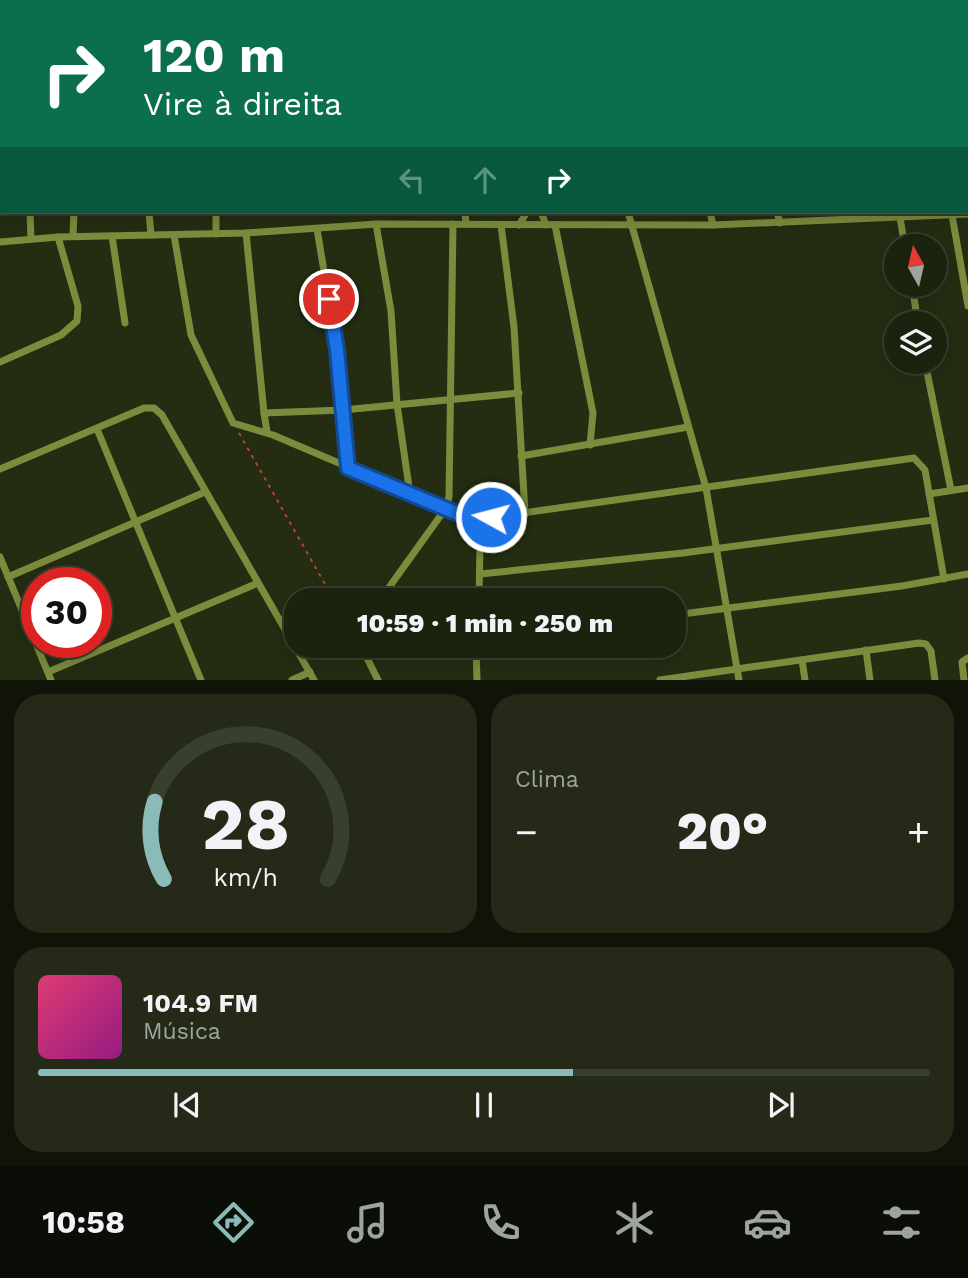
<!DOCTYPE html>
<html lang="pt">
<head>
<meta charset="utf-8">
<style>
  :root { --surface:#1b220e; --page:#242a17; --text:#f1f3f6; --muted:#a0a49e; --line:#393f2e; --accent:#8bbbb9 }
  body { margin:0; font-family:"Work Sans",sans-serif; background:var(--page); color:var(--text); height:100vh; display:flex; flex-direction:column; font-size:26px; white-space:nowrap }
  * { box-sizing:border-box; margin:0 }
  p { font-size:23px; color:var(--muted) }
  .icon { flex:none; width:38px; height:38px; fill:none; stroke:currentColor; stroke-width:2; stroke-linecap:round; stroke-linejoin:round }
  .map { position:relative; height:680px; overflow:hidden }
  .side { display:flex; flex-direction:column; gap:14px; padding:14px; background:#0f1308; flex:1 }
  .side>* { flex:none }
  .hud { position:absolute; left:0px; top:0px; width:970px; height:214px; box-shadow:0 4px 18px #0003,0 0 0 2px var(--line); background:#0b6e4f; color:#fff; overflow:hidden }
  .needle { width:46px; rotate:352deg }
  .buttons { position:absolute; left:884px; top:234px; display:grid; gap:14px }
  .buttons a { display:grid; place-items:center; width:63px; height:63px; border-radius:50%; background:var(--surface); box-shadow:0 4px 18px #0003,0 0 0 2px var(--line); font-size:35px }
  .speed { position:absolute; left:21px; top:567px; display:flex; gap:14px; font-size:35px; font-weight:700; text-align:center }
  .speed>* { display:grid; place-content:center; width:91px; height:91px; border-radius:50%; background:var(--surface); box-shadow:0 4px 18px #0003,0 0 0 2px var(--line); line-height:1 }
  .speed .limit { border:10px solid #d22; background:#fff; color:#111 }
  .pin { position:absolute; display:grid; place-items:center; width:60px; height:60px; color:#fff; margin:-30px; border:4px solid #fff; border-radius:50%; box-shadow:0 2px 7px #0007 }
  .me { position:absolute; width:77px; margin:-38px; rotate:277deg; stroke-linejoin:round; filter:drop-shadow(0 0 5px #0008) }
  .turn { display:flex; align-items:center; gap:24px; height:147px; padding:0 28px; font-size:32px }
  .turn .icon { width:91px; height:91px; stroke-width:2.5 }
  .turn b { display:block; font-size:49px; line-height:60px }
  .lanes { display:flex; align-items:center; height:66px; padding:0 28px; background:#0003; justify-content:center; gap:35px; direction:ltr }
  .lanes .off { opacity:.35 }
  .big { font-size:52px; font-weight:800; line-height:1.1 }
  .side .card { flex:1; display:flex; flex-direction:column; justify-content:center; gap:10px; min-width:0; padding:0 24px; border-radius:28px; background:var(--page) }
  .side .dial { align-items:center; gap:0 }
  .dial svg { height:182px; overflow:visible; fill:none; stroke:var(--line); stroke-width:7; stroke-linecap:round; text-anchor:middle }
  .dial text { fill:var(--text); stroke:none }
  .song { display:flex; align-items:center; gap:21px }
  .cover { width:84px; height:84px; border-radius:10px; background:linear-gradient(135deg,hsl(340 70% 55%),hsl(310 70% 35%)) }
  .played { height:7px; border-radius:4px; background:linear-gradient(90deg,var(--accent) 60%,var(--line) 60%) }
  .keys { display:flex; justify-content:space-around; direction:ltr }
  .heat { display:flex; justify-content:space-between; align-items:center; font-size:38px; direction:ltr }
  .side .tiles { flex:1; display:grid; gap:14px; grid-template-columns:1fr 1fr }
  .card:last-child { grid-column:span 2 }
  .trip { position:absolute; left:284px; top:588px; width:402px; height:70px; border-radius:28px; background:var(--surface); box-shadow:0 4px 18px #0003,0 0 0 2px var(--line); font-weight:800; line-height:70px; text-align:center }
  .tab-bar { display:flex; height:112px; justify-content:space-around; align-items:center; background:#0b0e06; color:var(--muted) }
  .tab-bar .icon { width:49px; height:49px }
  .tab-bar .selected { color:var(--accent) }
  .tab-bar b { font-size:32px; color:var(--text) }
  .map>svg:first-child { display:block }
  .lines { fill:none; stroke-linecap:round; stroke-linejoin:round }
  .path { stroke:#c04130; stroke-width:2; stroke-dasharray:3.5 5; stroke-linecap:butt }
  .street { stroke:#7b8c3d; stroke-width:7 }
  .route-casing { stroke:#114b97; stroke-width:18 }
  .route { stroke:#1a73e8; stroke-width:12 }
</style>
</head>
<body>
<div class="map">
<svg width="968" height="680" viewBox="0 0 968 680">
  <rect width="100%" height="100%" fill="#242d12"/>
  <g class="lines">
    <!-- path -->
    <path class="path" d="M239,433l95,167"/>
    <!-- street -->
    <g class="street">
      <path d="M91,0v2"/>
      <path d="M444,0v2"/>
      <path d="M497,0v2"/>
      <path d="M577,0v2"/>
      <path d="M649,0l1,2"/>
      <path d="M717,0l1,2"/>
      <path d="M792,0l1,2"/>
      <path d="M865,0v2"/>
      <path d="M934,0v2"/>
      <path d="M126,2l20,-2"/>
      <path d="M770,2l8,-2"/>
      <path d="M0,29h2"/>
      <path d="M0,82h2"/>
      <path d="M968,181v1"/>
      <path d="M30,212l1,27"/>
      <path d="M149,212l2,23"/>
      <path d="M216,212v22"/>
      <path d="M465,212l1,12"/>
      <path d="M541,212l5,13"/>
      <path d="M628,212l78,276 33,192"/>
      <path d="M710,212l3,13"/>
      <path d="M777,212l3,11"/>
      <path d="M952,215l16,91"/>
      <path d="M900,218l5,29"/>
      <path d="M376,224l15,87 6,93 13,90"/>
      <path d="M501,225l13,102 11,186"/>
      <path d="M519,225l8,-13"/>
      <path d="M555,225l38,188 -3,32"/>
      <path d="M317,229l20,121 11,118"/>
      <path d="M246,233l18,180 79,-3 176,-17"/>
      <path d="M174,235l17,100 42,88 40,12 200,85 441,-62 11,12 19,109"/>
      <path d="M73,236l1,-24"/>
      <path d="M112,236l13,87"/>
      <path d="M0,242l58,-5 188,-4 130,-9 337,1 255,-11"/>
      <path d="M912,285l6,39"/>
      <path d="M0,362l61,-27 16,-14 1,-15 -20,-69"/>
      <path d="M925,362l26,128"/>
      <path d="M264,413l3,19"/>
      <path d="M97,429l104,251"/>
      <path d="M521,456l167,-29"/>
      <path d="M0,469l144,-61h10l8,7 152,265"/>
      <path d="M929,494l39,-6"/>
      <path d="M473,520l7,24 -1,56"/>
      <path d="M0,557l51,123"/>
      <path d="M480,574l203,-21 250,-33"/>
      <path d="M8,577l197,-85"/>
      <path d="M380,600l66,-92 3,-11 4,-273"/>
      <path d="M674,615l228,-29 66,-12"/>
      <path d="M361,646l17,34"/>
      <path d="M476,646l1,34"/>
      <path d="M866,650l4,30"/>
      <path d="M368,655l66,-9"/>
      <path d="M802,660l3,20"/>
      <path d="M48,672l210,-89"/>
      <path d="M292,680l18,-8"/>
      <path d="M660,680l259,-37 7,1 5,7 4,29"/>
      <path d="M964,680l-2,-18 6,-4"/>
    </g>
  </g>
  <g class="lines">
    <defs>
      <path id="route" d="M329,299l8,51 11,118 125,52 18,-3"/>
    </defs>
    <!-- route casing -->
    <use href="#route" class="route-casing"/>
    <!-- route -->
    <use href="#route" class="route"/>
  </g>
</svg>
<div class="buttons">
<a><svg class="needle" viewBox="-14 -14 28 28"><path d="M0-13l5 13h-10z" fill="#e53935"/><path d="M0 13l5-13h-10z" fill="#a0a49e"/></svg></a>
<a><svg class="icon" aria-label="layers" viewBox="0 0 24 24"><path d="M12 4l9 5-9 5-9-5zM3 14l9 5 9-5"/></svg></a>
</div>
<div class="speed"><div class="limit">30</div></div>
<div class="pin" style="left:329px;top:299px;background:#d93025"><svg class="icon" aria-label="arrive" viewBox="0 0 24 24"><path d="M6 21V4h12l-3 4 3 4H6"/></svg></div>
<svg class="me" style="left:491px;top:517px" viewBox="-20 -20 40 40"><circle r="17" fill="#1a73e8" stroke="#fff" stroke-width="3"/><path d="M0-11L8 9 0 5-8 9z" fill="#fff"/></svg>
<div class="trip">10:59 · 1 min · 250 m</div>
<div class="hud">
<div class="turn"><svg class="icon" aria-label="right" viewBox="0 0 24 24"><path d="M7 20v-9h11M14 6l5 5-5 5"/></svg><div><b>120 m</b>Vire à direita</div></div>
<div class="lanes"><svg class="icon off" aria-label="left" viewBox="0 0 24 24"><path d="M17 20v-9H6M10 6l-5 5 5 5"/></svg><svg class="icon off" aria-label="ahead" viewBox="0 0 24 24"><path d="M12 20V5M6 11l6-6 6 6"/></svg><svg class="icon" aria-label="right" viewBox="0 0 24 24"><path d="M7 20v-9h11M14 6l5 5-5 5"/></svg></div>
</div>
</div>
<section class="side">
<div class="tiles">
<div class="card dial"><svg viewBox="0 0 100 80">
<path d="M14 69A42 42 0 1 1 86 69"/>
<path d="M14 69A42 42 0 0 1 10 35" stroke="#8bbbb9"/>
<text x="50" y="56" font-size="32" font-weight="700">28</text>
<text x="50" y="72" font-size="11">km/h</text>
</svg></div>
<div class="card"><p>Clima</p>
<div class="heat"><a>−</a><b class="big">20°</b><a>+</a></div>
</div>
<div class="card">
<div class="song"><i class="cover"></i><div><b>104.9 FM</b><p>Música</p></div></div>
<div class="played"></div>
<div class="keys"><svg class="icon" aria-label="previous" viewBox="0 0 24 24"><path d="M18 5L8 12l10 7zM5 5v14"/></svg><svg class="icon" aria-label="pause" viewBox="0 0 24 24"><path d="M8 5v14M16 5v14"/></svg><svg class="icon" aria-label="next" viewBox="0 0 24 24"><path d="M6 5l10 7-10 7zM19 5v14"/></svg></div>
</div>
</div>
</section>
<nav class="tab-bar">
<b>10:58</b>
<svg class="icon selected" aria-label="directions" viewBox="0 0 24 24"><path d="M12 3l9 9-9 9-9-9zM9 14v-3h6M13 9l2 2-2 2"/></svg>
<svg class="icon" aria-label="music" viewBox="0 0 24 24"><path d="M9 18V5l10-2v13"/><circle cx="6" cy="18" r="3"/><circle cx="16" cy="16" r="3"/></svg>
<svg class="icon" aria-label="phone" viewBox="0 0 24 24"><path d="M5 4h4l2 5-3 2q2 4 5 5l2-3 5 2v4C11 20 4 13 5 4z"/></svg>
<svg class="icon" aria-label="climate" viewBox="0 0 24 24"><path d="M12 3v18M4 7l16 10M4 17L20 7"/></svg>
<svg class="icon" aria-label="car" viewBox="0 0 24 24"><path d="M5 17H2v-5l4-1 3-4h7l3 4 3 1v5h-3M9 17h6M6 11h13"/><circle cx="7" cy="17" r="2"/><circle cx="17" cy="17" r="2"/></svg>
<svg class="icon" aria-label="filters" viewBox="0 0 24 24"><path d="M4 7h16M4 17h16"/><circle cx="9" cy="7" r="2"/><circle cx="15" cy="17" r="2"/></svg>
</nav>
</body>
</html>
